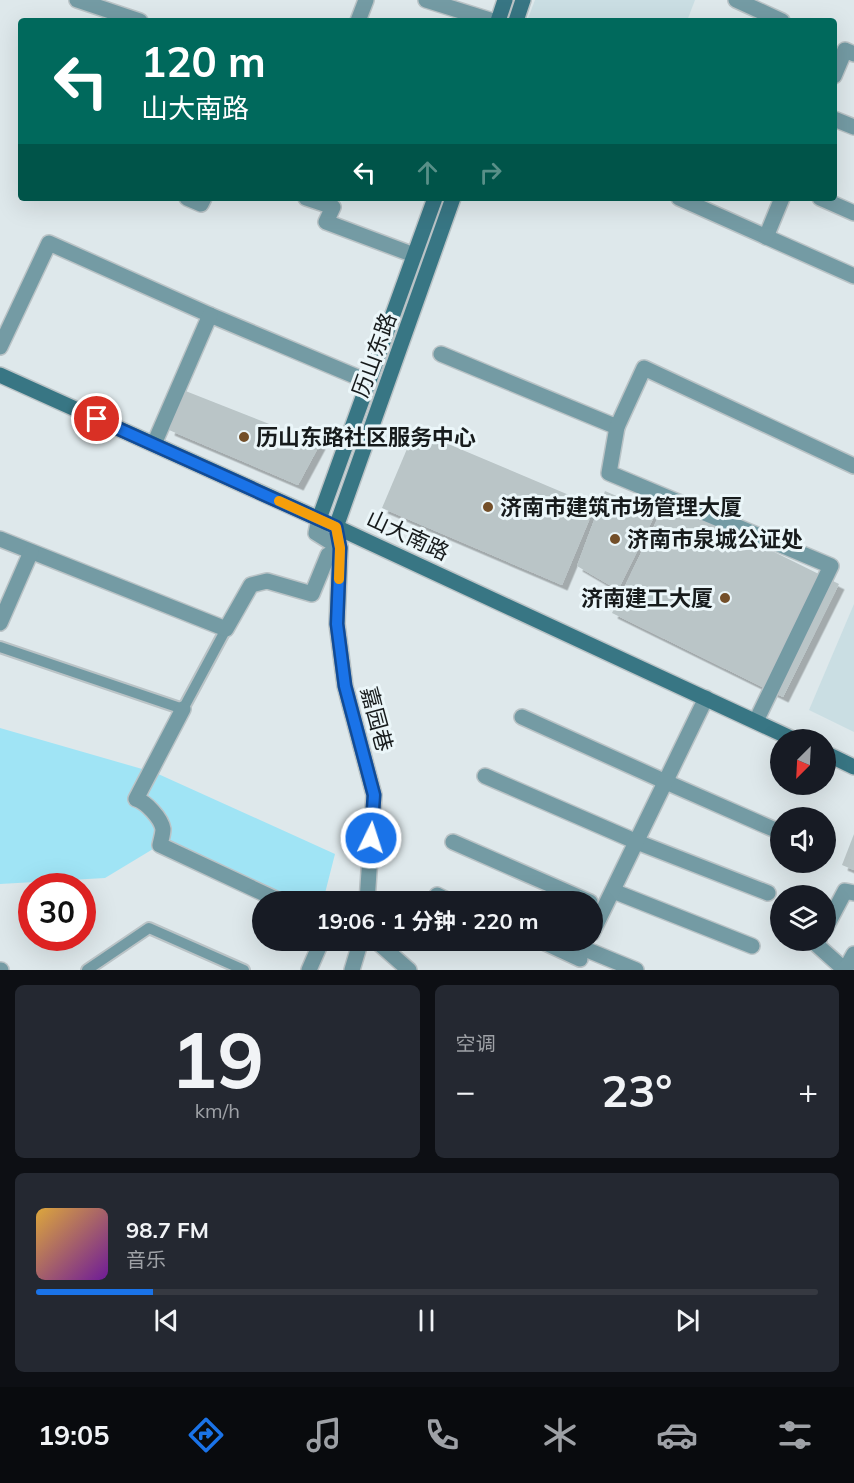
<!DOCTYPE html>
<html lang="zh">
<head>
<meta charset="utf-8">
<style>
  :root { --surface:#171b24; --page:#242831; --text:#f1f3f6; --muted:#9ea1a6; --line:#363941; --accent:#1a73e8 }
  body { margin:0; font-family:Mulish,"Noto Sans SC",sans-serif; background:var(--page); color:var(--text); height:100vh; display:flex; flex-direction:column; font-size:22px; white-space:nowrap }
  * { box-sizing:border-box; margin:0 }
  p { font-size:20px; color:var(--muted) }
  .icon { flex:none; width:33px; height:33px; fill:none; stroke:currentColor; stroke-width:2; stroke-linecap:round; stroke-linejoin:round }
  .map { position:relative; height:970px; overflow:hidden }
  .sheet { display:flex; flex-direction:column; gap:15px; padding:15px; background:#0d0f14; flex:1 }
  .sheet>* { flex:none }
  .banner { position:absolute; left:18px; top:18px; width:819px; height:183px; border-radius:6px; box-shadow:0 6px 24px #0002; background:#00695c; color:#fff; overflow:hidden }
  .needle { width:39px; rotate:204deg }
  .controls { position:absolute; left:770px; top:729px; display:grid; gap:12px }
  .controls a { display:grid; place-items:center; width:66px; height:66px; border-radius:50%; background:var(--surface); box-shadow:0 6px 24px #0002; font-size:30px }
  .speed { position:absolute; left:18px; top:873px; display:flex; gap:12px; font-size:30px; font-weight:700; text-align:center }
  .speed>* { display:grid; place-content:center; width:78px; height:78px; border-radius:50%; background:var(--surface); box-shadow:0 6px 24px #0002; line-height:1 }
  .speed .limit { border:9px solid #d22; background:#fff; color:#111 }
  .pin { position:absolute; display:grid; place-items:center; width:51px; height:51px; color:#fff; margin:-26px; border:3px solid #fff; border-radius:50%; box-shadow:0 2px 6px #0007 }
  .me { position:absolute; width:66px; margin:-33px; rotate:4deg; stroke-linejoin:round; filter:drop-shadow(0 0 4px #0008) }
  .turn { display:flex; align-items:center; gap:21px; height:126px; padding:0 24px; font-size:27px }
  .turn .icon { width:78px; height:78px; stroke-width:2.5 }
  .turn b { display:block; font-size:42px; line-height:51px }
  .lanes { display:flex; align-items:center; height:57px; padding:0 24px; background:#0003; justify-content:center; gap:30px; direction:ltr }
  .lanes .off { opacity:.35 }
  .big { font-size:45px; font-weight:700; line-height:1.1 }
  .sheet .widget { flex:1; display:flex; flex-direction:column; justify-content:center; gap:9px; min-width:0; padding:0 21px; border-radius:9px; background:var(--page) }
  .sheet .dial { align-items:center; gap:0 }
  .dial b { font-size:78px; line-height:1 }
  .song { display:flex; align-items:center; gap:18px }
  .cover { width:72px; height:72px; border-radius:9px; background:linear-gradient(135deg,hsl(40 70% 55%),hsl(280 70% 35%)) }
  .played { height:6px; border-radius:3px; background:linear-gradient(90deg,var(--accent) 15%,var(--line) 15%) }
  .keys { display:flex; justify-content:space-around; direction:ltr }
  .heat { display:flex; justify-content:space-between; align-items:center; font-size:33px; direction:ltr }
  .sheet .tiles { flex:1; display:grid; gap:15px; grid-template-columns:1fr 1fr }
  .widget:last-child { grid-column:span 2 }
  .trip { position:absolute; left:252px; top:891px; width:351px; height:60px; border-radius:30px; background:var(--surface); box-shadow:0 6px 24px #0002; font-weight:700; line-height:60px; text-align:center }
  .menu { display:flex; height:96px; justify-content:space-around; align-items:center; background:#090b0e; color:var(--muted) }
  .menu .icon { width:42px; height:42px }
  .menu .active { color:var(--accent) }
  .menu b { font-size:27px; color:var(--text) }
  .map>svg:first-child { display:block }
  .built { fill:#cadee3 }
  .green { fill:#a0e4f5 }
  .building { fill:#bac5c7; filter:url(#shadow) }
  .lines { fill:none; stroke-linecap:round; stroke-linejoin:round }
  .lane-casing { stroke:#bac3c6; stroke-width:14 }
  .street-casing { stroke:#bac3c6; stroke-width:18 }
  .secondary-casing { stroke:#bac3c6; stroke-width:18 }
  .lane { stroke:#749ba4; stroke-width:10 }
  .street { stroke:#749ba4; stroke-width:15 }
  .secondary { stroke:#387684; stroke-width:15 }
  .route-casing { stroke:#114b97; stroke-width:15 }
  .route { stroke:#1a73e8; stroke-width:10 }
  .slow { stroke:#f59e0b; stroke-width:10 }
  .poi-dot { fill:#734f29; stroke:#ebf6f9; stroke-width:2 }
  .labels { text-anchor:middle; stroke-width:6; stroke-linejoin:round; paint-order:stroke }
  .street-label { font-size:22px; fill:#171b1c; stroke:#ebf6f9 }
  .poi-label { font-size:22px; font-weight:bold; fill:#171b1c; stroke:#ebf6f9; text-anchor:start }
</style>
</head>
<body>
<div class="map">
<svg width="854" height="970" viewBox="0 0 854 970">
  <defs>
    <filter id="shadow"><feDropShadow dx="5.5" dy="5.5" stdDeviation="0" flood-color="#0004"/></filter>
  </defs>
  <rect width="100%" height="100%" fill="#dee8eb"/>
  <!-- built -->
  <g class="built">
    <path d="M535,0h160l-8,21h-160z"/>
    <path d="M854,604v128l-45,-22z"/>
  </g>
  <!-- green -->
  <path class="green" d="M0,728l156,45 179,81 -12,47h-43l-122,-55 -53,32 -105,6z"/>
  <!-- building -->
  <g class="building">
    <path d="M183,390l137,54 -22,41 -129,-55z"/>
    <path d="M415,430l180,76 -33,79 -180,-77z"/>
    <path d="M605,491l51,22 -38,77 -41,-24z"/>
    <path d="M667,499l172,85 -56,113 -171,-84z"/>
    <path d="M854,834v36l-12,-5z"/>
  </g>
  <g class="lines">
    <defs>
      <g id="lane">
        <path d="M0,647l183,62 43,-80"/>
        <path d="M87,970l62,-42 95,42"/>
      </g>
      <g id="street">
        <path d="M77,0l63,21"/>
        <path d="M426,0l67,21"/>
        <path d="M736,0l46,21"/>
        <path d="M358,21l8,-21"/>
        <path d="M834,76l11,-26 9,4"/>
        <path d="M834,119l20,8"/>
        <path d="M187,198l14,6 3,-6"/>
        <path d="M306,198l27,9 -7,15 88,33"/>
        <path d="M679,198l175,78"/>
        <path d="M820,198l34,15"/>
        <path d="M766,237l16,-39"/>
        <path d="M0,347l49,-104 161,72 159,67"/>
        <path d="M441,354l176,73"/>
        <path d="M154,444l56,-129"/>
        <path d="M319,519l-3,14 24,15"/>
        <path d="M0,539l226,90 25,-44 16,-4 45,13 16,-39 12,-7"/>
        <path d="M339,542l1,6 -3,76 8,62 29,109 -7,107"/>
        <path d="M0,623l31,-71"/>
        <path d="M183,709l-47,90c10,3 25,19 27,30 0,5 -2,11 -3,16l122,57"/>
        <path d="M522,717l144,65 114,50"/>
        <path d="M756,721l75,-155 -222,-93 8,-46 27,-59 210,98"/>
        <path d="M485,776l152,66 131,51"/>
        <path d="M453,842l137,60"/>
        <path d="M613,891l139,55"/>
        <path d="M437,895l14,7"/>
        <path d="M825,929l20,-38 9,2"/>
        <path d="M592,933l114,-235"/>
        <path d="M375,940l34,30"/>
        <path d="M539,940l41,19"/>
        <path d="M819,940l-2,5 28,25"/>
        <path d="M585,949l51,21"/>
        <path d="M0,970h1"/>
        <path d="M309,970l13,-30"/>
        <path d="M352,970l9,-30"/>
        <path d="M845,970l9,-16"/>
      </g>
      <g id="secondary">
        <path d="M498,21l7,-21"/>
        <path d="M516,21l7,-21"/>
        <path d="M0,375l319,144 476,221"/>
        <path d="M319,519l116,-321"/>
        <path d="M336,527l117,-329"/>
        <path d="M825,753l29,14"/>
      </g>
    </defs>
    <!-- lane casing -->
    <use href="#lane" class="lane-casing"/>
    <!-- street casing -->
    <use href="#street" class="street-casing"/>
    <!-- secondary casing -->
    <use href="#secondary" class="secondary-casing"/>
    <!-- lane -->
    <use href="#lane" class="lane"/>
    <!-- street -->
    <use href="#street" class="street"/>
    <!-- secondary -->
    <use href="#secondary" class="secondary"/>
  </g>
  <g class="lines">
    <defs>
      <path id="route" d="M97,419l239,108 4,21 -3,76 8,62 29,109 -3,43"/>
    </defs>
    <!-- route casing -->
    <use href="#route" class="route-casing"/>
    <!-- route -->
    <use href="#route" class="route"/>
    <!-- slow -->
    <path class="slow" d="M279,501l57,26 4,21 -1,31"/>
  </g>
  <!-- markers -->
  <g class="poi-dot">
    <circle cx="244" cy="437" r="6"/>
    <circle cx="488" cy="507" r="6"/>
    <circle cx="615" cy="539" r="6"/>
    <circle cx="725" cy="598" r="6"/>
  </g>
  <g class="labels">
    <!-- street labels -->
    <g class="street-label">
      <text transform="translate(374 355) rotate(-70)" y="8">历山东路</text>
      <text transform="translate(408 535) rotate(25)" y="8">山大南路</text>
      <text transform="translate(377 719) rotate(75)" y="8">嘉园巷</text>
    </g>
    <!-- poi labels -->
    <g class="poi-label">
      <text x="256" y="445">历山东路社区服务中心</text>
      <text x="500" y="515">济南市建筑市场管理大厦</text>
      <text x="627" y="547">济南市泉城公证处</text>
      <text x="713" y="606" text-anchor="end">济南建工大厦</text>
    </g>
  </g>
</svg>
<div class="controls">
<a><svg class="needle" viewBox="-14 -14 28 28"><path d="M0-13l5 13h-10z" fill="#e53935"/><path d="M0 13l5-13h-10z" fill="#9ea1a6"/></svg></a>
<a><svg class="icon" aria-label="sound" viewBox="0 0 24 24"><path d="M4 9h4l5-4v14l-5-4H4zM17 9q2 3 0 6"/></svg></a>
<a><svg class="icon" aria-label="layers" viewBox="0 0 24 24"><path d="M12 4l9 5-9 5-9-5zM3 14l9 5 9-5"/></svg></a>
</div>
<div class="speed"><div class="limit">30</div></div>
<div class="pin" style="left:97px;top:419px;background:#d93025"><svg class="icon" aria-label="arrive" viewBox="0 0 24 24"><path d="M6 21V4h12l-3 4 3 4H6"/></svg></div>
<svg class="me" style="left:371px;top:838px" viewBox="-20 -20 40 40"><circle r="17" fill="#1a73e8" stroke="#fff" stroke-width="3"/><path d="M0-11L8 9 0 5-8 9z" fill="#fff"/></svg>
<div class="trip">19:06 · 1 分钟 · 220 m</div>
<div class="banner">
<div class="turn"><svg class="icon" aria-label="left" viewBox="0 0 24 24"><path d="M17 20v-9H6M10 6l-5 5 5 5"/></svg><div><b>120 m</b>山大南路</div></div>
<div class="lanes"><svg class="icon" aria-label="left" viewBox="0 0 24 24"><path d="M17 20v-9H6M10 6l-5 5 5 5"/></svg><svg class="icon off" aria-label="ahead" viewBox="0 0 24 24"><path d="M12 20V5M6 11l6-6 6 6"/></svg><svg class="icon off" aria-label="right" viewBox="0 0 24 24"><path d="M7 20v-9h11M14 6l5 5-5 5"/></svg></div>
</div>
</div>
<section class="sheet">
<div class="tiles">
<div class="widget dial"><b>19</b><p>km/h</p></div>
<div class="widget"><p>空调</p>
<div class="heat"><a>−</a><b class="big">23°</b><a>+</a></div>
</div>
<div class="widget">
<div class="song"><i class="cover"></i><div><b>98.7 FM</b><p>音乐</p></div></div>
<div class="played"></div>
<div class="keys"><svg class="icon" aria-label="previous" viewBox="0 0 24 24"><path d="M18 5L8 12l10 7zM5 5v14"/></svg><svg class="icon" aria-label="pause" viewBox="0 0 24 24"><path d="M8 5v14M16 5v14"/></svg><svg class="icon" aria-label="next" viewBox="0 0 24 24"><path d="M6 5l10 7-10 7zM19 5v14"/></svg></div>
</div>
</div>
</section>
<nav class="menu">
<b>19:05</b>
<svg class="icon active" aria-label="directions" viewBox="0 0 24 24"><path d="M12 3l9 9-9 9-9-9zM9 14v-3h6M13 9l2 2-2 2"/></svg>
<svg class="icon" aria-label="music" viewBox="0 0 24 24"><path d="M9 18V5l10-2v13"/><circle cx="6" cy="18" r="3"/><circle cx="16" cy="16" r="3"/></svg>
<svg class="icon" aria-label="phone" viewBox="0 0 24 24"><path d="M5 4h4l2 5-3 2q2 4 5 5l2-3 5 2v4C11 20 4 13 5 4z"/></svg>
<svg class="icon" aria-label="climate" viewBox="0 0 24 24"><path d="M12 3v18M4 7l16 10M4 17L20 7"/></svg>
<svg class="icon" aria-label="car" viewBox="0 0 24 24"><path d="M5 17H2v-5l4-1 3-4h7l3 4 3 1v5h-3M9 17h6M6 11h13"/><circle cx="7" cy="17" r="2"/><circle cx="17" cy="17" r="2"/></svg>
<svg class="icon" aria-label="filters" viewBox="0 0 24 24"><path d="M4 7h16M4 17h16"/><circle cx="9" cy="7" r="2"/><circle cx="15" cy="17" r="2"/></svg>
</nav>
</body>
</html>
